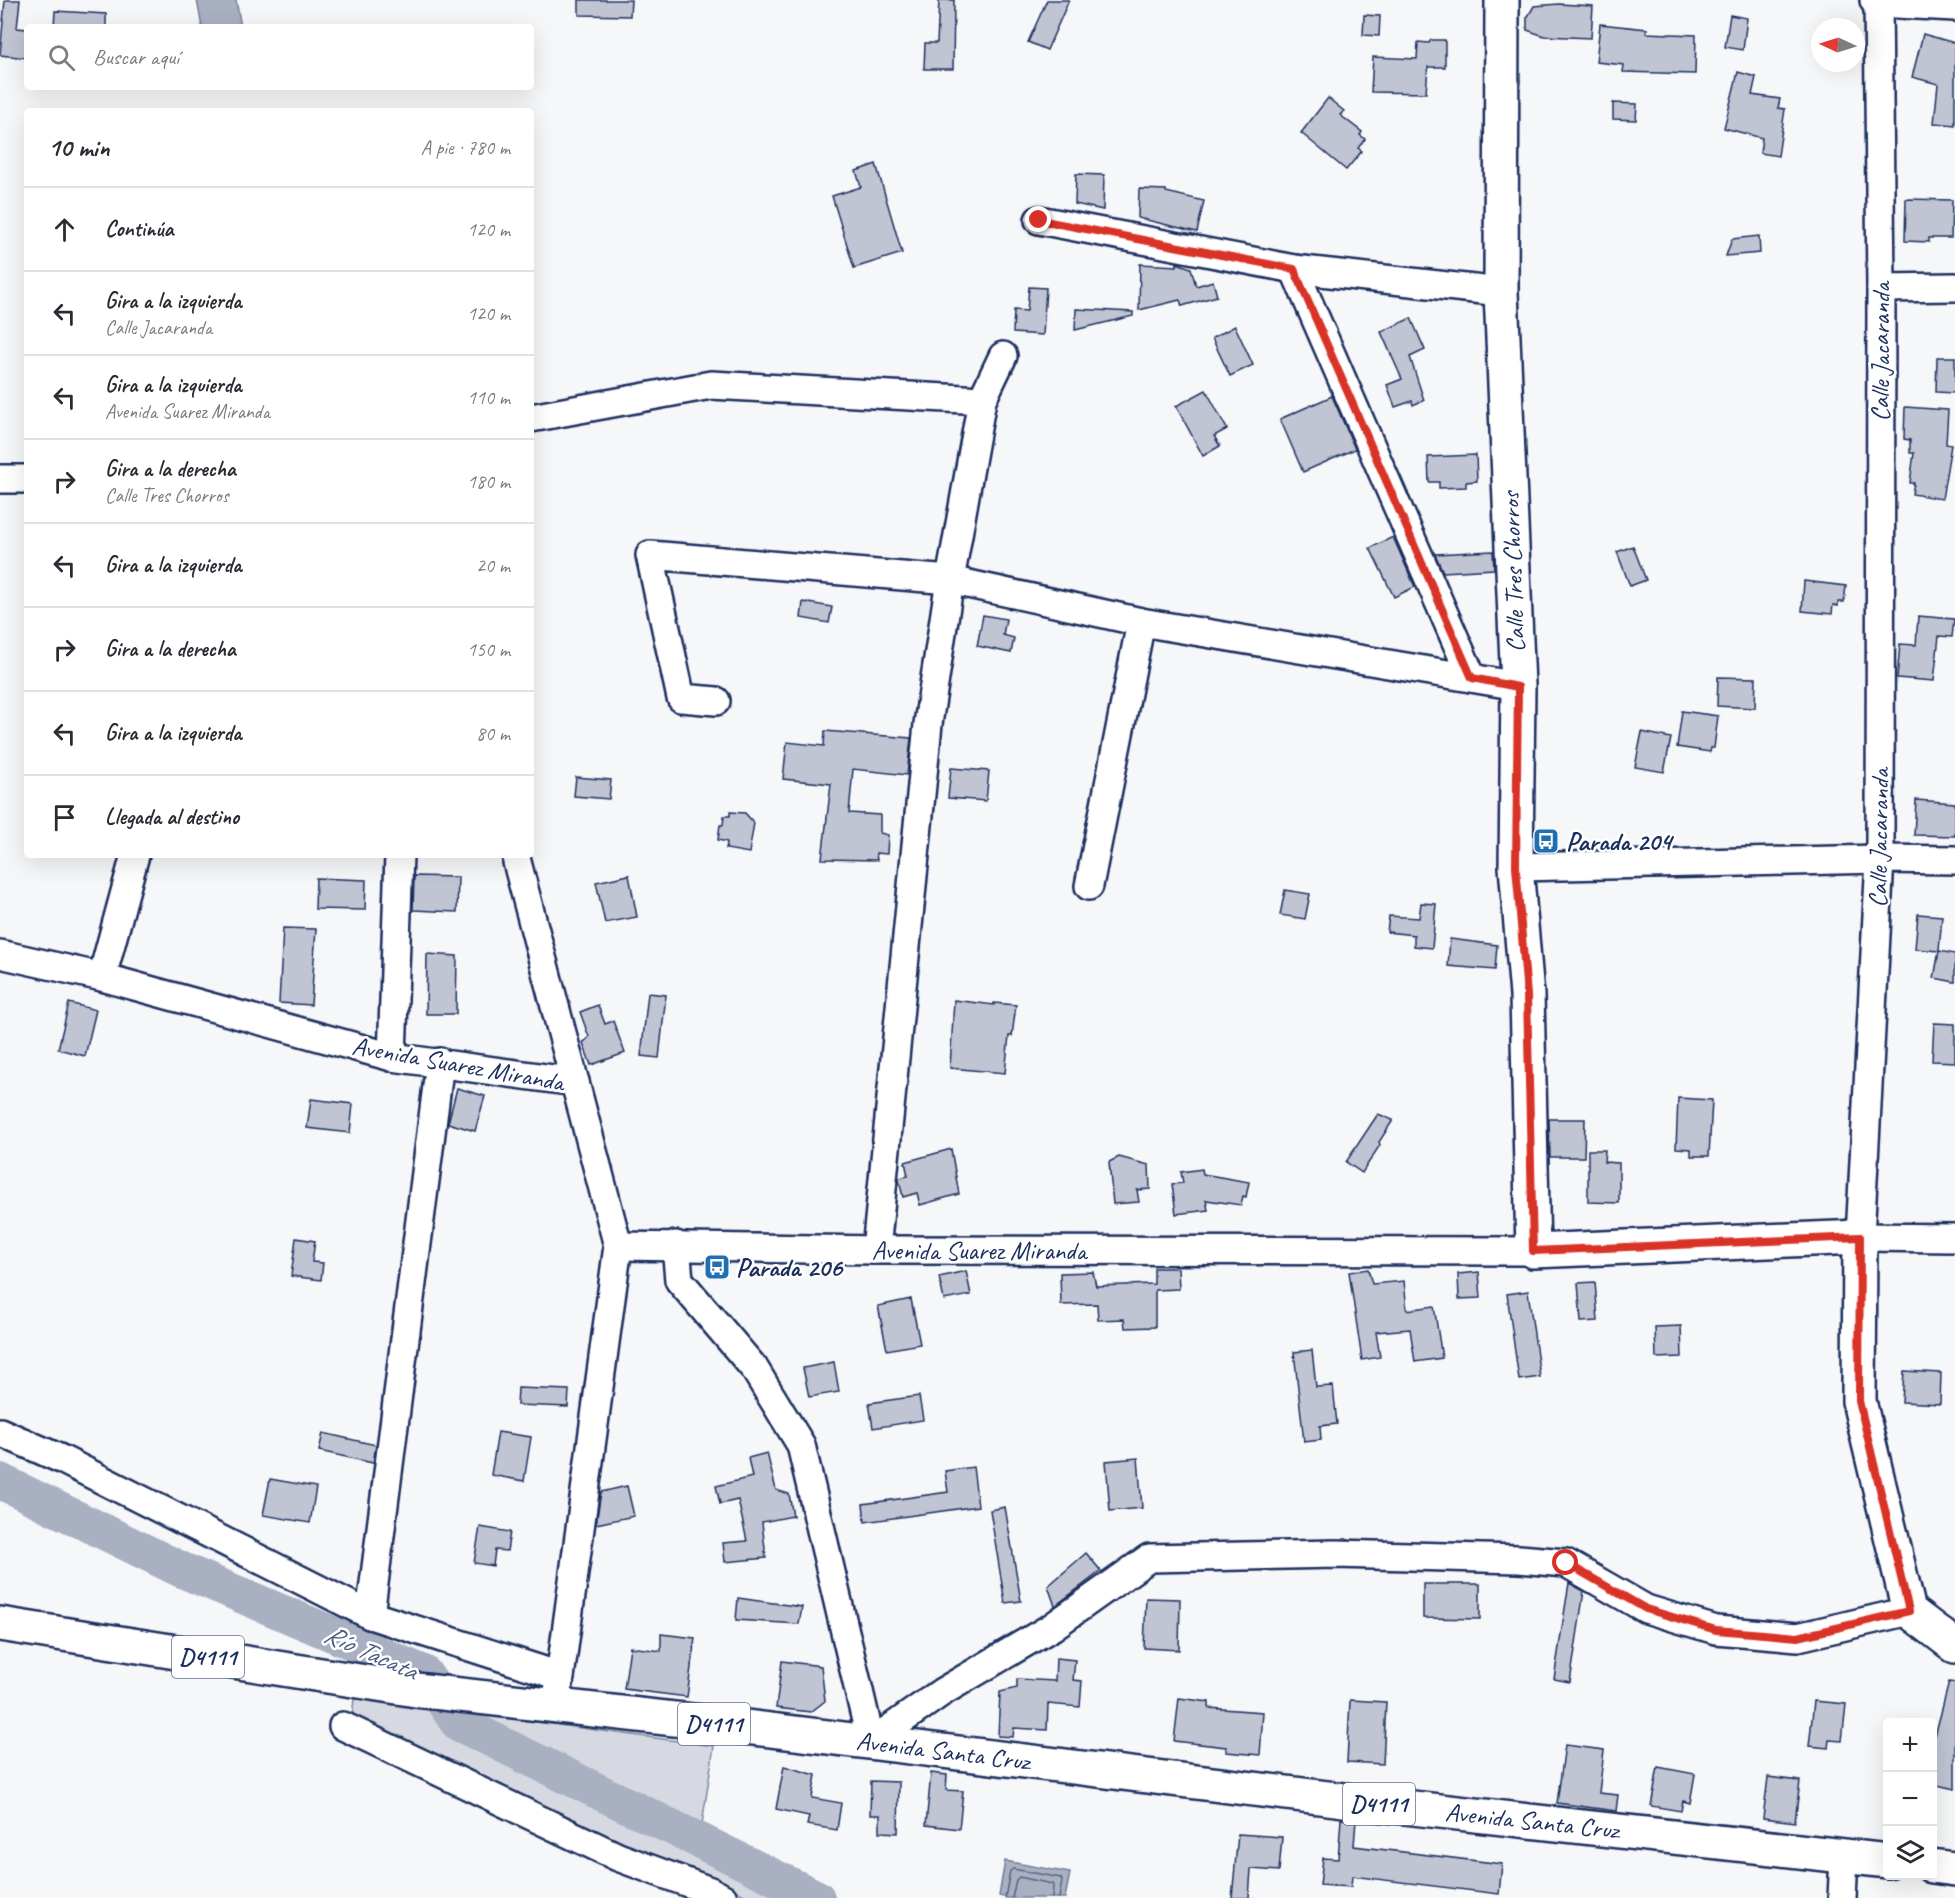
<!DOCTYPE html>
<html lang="es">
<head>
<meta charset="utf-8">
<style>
	body { margin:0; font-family:Caveat,sans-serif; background:#f2f2f3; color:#2b2b33 }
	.controls { position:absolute; right:18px; bottom:18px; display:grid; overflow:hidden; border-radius:6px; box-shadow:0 6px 24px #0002 }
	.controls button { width:54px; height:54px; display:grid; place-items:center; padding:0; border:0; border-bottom:2px solid #e1e1e2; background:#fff; color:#2b2b33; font:30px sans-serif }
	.compass { position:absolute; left:1811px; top:18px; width:54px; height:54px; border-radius:50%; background:#fff; box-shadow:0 6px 24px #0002; rotate:274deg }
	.stop { position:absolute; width:18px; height:18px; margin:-14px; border:4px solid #d93025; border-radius:50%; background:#fff }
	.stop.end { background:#d93025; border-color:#fff; box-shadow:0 2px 6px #0008 }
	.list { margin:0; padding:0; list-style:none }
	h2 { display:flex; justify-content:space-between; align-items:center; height:78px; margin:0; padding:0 24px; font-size:26px }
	h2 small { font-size:20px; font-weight:400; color:#7c7c81 }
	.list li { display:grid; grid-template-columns:39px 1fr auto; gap:18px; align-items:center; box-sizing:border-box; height:84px; padding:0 24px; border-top:2px solid #e1e1e2 }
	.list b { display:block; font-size:22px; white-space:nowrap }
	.list p { margin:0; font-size:20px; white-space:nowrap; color:#7c7c81 }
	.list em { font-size:20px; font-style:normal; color:#7c7c81 }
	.icon { flex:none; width:33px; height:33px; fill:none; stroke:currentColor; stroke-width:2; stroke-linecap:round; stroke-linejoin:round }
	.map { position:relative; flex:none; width:1955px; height:1898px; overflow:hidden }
	.search { position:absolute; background:#fff; box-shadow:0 6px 24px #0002; left:24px; top:24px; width:510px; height:66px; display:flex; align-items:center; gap:15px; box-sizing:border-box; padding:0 21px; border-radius:6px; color:#7c7c81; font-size:22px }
	.panel { position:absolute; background:#fff; box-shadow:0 6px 24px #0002; left:24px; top:108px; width:510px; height:750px; border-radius:6px }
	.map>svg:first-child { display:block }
</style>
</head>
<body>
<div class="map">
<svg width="1955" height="1898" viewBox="0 0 1955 1898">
	<rect width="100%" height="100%" fill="#f6f7f9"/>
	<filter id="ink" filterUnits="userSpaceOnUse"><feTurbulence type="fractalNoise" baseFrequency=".0167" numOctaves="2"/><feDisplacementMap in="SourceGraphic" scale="12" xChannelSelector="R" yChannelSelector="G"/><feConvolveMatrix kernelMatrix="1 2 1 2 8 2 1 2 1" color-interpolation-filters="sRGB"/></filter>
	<g filter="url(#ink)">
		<g fill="#d6d9e2" stroke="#7884a0" stroke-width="1.5">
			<polygon points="354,1698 442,1710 446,1725 792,1898 750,1898 718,1882 623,1848 352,1719"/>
			<polygon points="470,1713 714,1746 702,1824"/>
		</g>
		<g fill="#a9b0c1" stroke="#707c99" stroke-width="1.5">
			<polygon points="197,0 236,0 241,27 202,27"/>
			<polygon points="1005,1861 1070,1873 1065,1898 1008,1898 999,1896"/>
		</g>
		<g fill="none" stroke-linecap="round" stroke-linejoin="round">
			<g stroke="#546386" stroke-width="1.5">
				<polyline points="1005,1898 1010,1871 1013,1869 1061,1878 1062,1881 1059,1898"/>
				<polyline points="1012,1898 1016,1880 1019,1877 1052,1884 1053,1886 1052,1898"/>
			</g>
			<polyline stroke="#a9b0c1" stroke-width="36" points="0,1481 182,1570 424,1673 458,1723 817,1898"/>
		</g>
		<g fill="#c0c4d3" stroke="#1b2f5e" stroke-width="1.5">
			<polygon points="5,0 20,0 17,28 27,29 27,58 0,55"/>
			<polygon points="579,0 631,0 630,16 579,15"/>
			<polygon points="939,0 954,0 953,69 924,69 925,43 937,43"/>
			<polygon points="1047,0 1069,0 1047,50 1028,42"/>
			<polygon points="1559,4 1593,6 1591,38 1544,36 1527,30 1527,18 1534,6"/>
			<polygon points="55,11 106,14 106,27 54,27"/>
			<polygon points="1364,15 1380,16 1379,36 1363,35"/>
			<polygon points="1730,15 1747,18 1743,50 1725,47"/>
			<polygon points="1600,24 1647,29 1646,33 1696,35 1695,74 1623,72 1624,65 1596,62"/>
			<polygon points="1923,34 1955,43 1955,125 1934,123 1938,84 1912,77"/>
			<polygon points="1431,40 1445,40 1445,67 1428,67 1426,93 1371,92 1373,57 1417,59 1418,42 1429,43"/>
			<polygon points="1738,72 1756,77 1752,95 1780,99 1778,108 1785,109 1778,156 1760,153 1762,138 1724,128"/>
			<polygon points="1328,98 1344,111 1340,115 1362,132 1360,135 1365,139 1358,148 1362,151 1346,170 1301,133"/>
			<polygon points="1613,103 1637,104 1636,120 1613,119"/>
			<polygon points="876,164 902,253 854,268 832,196 861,187 856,171"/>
			<polygon points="1076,174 1104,175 1103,210 1075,204"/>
			<polygon points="1139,189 1166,190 1166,192 1204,201 1197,232 1138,218"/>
			<polygon points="1906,199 1952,200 1951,238 1929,238 1929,242 1905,241"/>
			<polygon points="1759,236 1760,253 1726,256 1732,239"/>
			<polygon points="1177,263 1191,268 1196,286 1213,281 1217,296 1182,306 1180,300 1139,310 1140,264 1177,266"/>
			<polygon points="1029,287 1046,288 1043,335 1013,333 1014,310 1027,311"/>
			<polygon points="1076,309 1133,312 1133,316 1075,330"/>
			<polygon points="1411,318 1425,350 1410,357 1424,400 1413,405 1412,401 1395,407 1387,385 1402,379 1381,332"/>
			<polygon points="1235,326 1253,365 1230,376 1212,338"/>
			<polygon points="1937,357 1955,357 1955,393 1936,392"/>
			<polygon points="1206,390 1227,429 1214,436 1220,446 1203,456 1176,406"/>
			<polygon points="1332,396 1355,449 1303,472 1280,419"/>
			<polygon points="1905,407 1948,410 1946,444 1951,445 1942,499 1912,494 1914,483 1910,483 1914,453 1910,453 1910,440 1904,439"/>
			<polygon points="1476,455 1477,481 1466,482 1466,487 1439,488 1439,482 1429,482 1428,457"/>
			<polygon points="1393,537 1415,587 1394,597 1370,548"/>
			<polygon points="1633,546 1646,580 1630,586 1617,552"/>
			<polygon points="1493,551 1494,569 1443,572 1435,554"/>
			<polygon points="1804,581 1846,586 1844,602 1838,602 1838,606 1833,605 1832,614 1802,611"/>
			<polygon points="803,602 832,607 829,623 801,618"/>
			<polygon points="983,615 1006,619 1003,635 1014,638 1011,653 977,646"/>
			<polygon points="1918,616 1954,619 1952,637 1939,636 1934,681 1897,678 1900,644 1916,645"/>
			<polygon points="1718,677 1756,678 1755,708 1717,706"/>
			<polygon points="1682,711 1718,716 1714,748 1711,748 1710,752 1677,747"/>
			<polygon points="825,731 911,738 907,775 853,769 849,813 880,815 880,833 888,835 887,854 876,853 877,860 822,859 831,784 783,779 787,742 824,746"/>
			<polygon points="1642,732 1671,738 1664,772 1635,767"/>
			<polygon points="951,768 989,771 986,801 948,798"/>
			<polygon points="576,777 611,780 609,799 574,796"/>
			<polygon points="1916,800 1955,803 1955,836 1914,835"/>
			<polygon points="730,812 745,813 754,823 749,853 726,849 727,842 718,840 720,825 723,825 724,816 730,816"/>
			<polygon points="629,875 637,917 605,923 596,882"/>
			<polygon points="414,876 458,877 457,912 413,910"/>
			<polygon points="316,878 366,880 365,910 315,909"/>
			<polygon points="1285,890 1310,894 1305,919 1280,915"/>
			<polygon points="1421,903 1436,904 1432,948 1414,946 1414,935 1387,932 1389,916 1419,918"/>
			<polygon points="1918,914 1942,916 1939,951 1915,949"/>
			<polygon points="283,928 316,929 311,1005 279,1003"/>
			<polygon points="1450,939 1497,945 1495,970 1448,966"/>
			<polygon points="1939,951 1955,954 1955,982 1934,978"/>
			<polygon points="427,954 457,956 456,1014 426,1014"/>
			<polygon points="648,993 666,995 659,1058 641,1056"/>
			<polygon points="954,1000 994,1005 994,1003 1016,1005 1012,1036 1009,1036 1005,1073 950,1068"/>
			<polygon points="69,1003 96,1010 85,1056 58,1049"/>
			<polygon points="598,1005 605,1024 613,1021 625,1053 591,1065 583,1043 589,1037 580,1012"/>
			<polygon points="1934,1023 1955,1024 1955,1062 1932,1061"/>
			<polygon points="457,1088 485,1096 475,1131 448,1123"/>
			<polygon points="1678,1098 1712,1100 1709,1156 1691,1156 1691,1149 1676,1148"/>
			<polygon points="311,1099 353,1104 350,1133 307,1128"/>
			<polygon points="1378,1114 1393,1120 1379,1142 1380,1145 1362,1173 1346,1162"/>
			<polygon points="1549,1119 1585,1119 1584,1157 1550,1157"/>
			<polygon points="951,1149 959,1194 920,1205 917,1193 903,1197 899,1180 899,1178 908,1176 905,1162"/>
			<polygon points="1588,1150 1605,1150 1604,1162 1619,1163 1619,1203 1588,1202"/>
			<polygon points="1119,1157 1149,1165 1150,1189 1137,1190 1139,1202 1113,1204 1109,1162"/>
			<polygon points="1202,1169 1203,1174 1249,1182 1246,1197 1243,1196 1241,1205 1206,1200 1208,1210 1176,1214 1172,1184 1183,1183 1181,1172"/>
			<polygon points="296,1238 315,1241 312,1262 323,1263 321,1280 291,1276"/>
			<polygon points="1154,1268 1178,1268 1179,1289 1155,1290 1155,1327 1125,1328 1124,1319 1098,1320 1097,1304 1061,1305 1060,1273 1093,1272 1096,1286 1154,1284"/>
			<polygon points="1368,1269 1372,1284 1404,1281 1407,1310 1434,1306 1442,1358 1415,1362 1410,1329 1376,1332 1380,1357 1362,1360 1349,1272"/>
			<polygon points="966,1271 971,1295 944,1300 939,1277"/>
			<polygon points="1479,1272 1481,1298 1459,1299 1458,1274"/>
			<polygon points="1595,1282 1598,1321 1581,1322 1578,1283"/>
			<polygon points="1528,1291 1540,1377 1519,1380 1507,1294"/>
			<polygon points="911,1299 920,1344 887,1350 878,1306"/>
			<polygon points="1681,1326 1682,1357 1656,1358 1655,1327"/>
			<polygon points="1312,1350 1316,1387 1333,1386 1337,1424 1320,1426 1321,1440 1304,1442 1294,1352"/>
			<polygon points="834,1362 839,1392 809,1397 803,1368"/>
			<polygon points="1904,1371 1941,1373 1940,1404 1902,1402"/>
			<polygon points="518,1388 569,1390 568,1407 517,1405"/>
			<polygon points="919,1396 923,1420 873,1428 869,1403"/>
			<polygon points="498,1432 531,1437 524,1481 491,1475"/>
			<polygon points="323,1433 376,1445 373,1463 319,1451"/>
			<polygon points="767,1453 776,1490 789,1494 793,1516 762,1522 766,1558 725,1562 723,1543 747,1541 738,1500 720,1504 716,1486 752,1477 748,1458"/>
			<polygon points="1138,1458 1142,1508 1110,1511 1106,1461"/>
			<polygon points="973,1467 978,1506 865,1522 863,1504 948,1492 945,1471"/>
			<polygon points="270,1479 316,1487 310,1523 263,1515"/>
			<polygon points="627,1486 634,1516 596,1524 601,1492"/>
			<polygon points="1005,1507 1021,1601 1005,1603 990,1510"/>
			<polygon points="480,1527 510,1532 507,1551 495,1550 493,1566 474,1563"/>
			<polygon points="1086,1553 1101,1571 1055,1606 1048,1586"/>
			<polygon points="1569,1583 1584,1591 1570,1682 1554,1679"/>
			<polygon points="1423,1584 1480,1584 1480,1619 1423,1618"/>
			<polygon points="738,1598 802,1607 799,1624 736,1620"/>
			<polygon points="1146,1598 1180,1599 1179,1650 1144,1648"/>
			<polygon points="661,1634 695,1638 687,1697 624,1689 630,1647 661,1651"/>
			<polygon points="1056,1658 1075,1660 1073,1680 1082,1681 1080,1707 1048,1704 1047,1730 1014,1728 1013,1737 998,1736 1000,1692 1017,1688 1017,1679 1055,1681"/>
			<polygon points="782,1661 821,1666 825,1701 811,1712 776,1708"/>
			<polygon points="1949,1682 1955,1683 1955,1789 1932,1784 1932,1736 1935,1736"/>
			<polygon points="1179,1698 1209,1702 1209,1708 1263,1712 1260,1755 1226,1752 1226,1747 1174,1741"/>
			<polygon points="1350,1700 1386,1702 1383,1764 1347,1762"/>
			<polygon points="1814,1701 1846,1704 1842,1741 1829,1740 1828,1748 1809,1746"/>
			<polygon points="1565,1745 1604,1750 1599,1793 1618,1795 1616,1811 1557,1803"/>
			<polygon points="784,1766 816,1775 812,1798 841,1803 837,1830 807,1825 809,1816 776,1809"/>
			<polygon points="1658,1767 1695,1774 1690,1803 1683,1801 1681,1811 1651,1806"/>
			<polygon points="931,1773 947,1775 946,1790 963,1791 959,1829 926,1825"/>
			<polygon points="1768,1777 1800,1781 1795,1822 1763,1818"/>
			<polygon points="871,1781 899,1782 898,1833 880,1832 880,1815 870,1815"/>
			<polygon points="1341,1819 1356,1820 1354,1846 1502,1864 1499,1894 1352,1876 1351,1887 1320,1885 1323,1858 1338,1859"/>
			<polygon points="1238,1834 1282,1837 1279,1871 1251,1869 1249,1898 1232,1898"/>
		</g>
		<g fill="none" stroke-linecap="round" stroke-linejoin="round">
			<g stroke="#1b2f5e" stroke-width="32">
				<g id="minor">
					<polyline points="1878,0 1881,288 1880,859 1860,1237 1955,1238"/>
					<polyline points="1039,220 1294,269 1501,292"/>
					<polyline points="1294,269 1472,678"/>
					<polyline points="1881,288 1955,287"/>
					<polyline points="531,418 711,385 982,400"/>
					<polyline points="0,479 27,479"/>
					<polyline points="716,701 681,698 650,555 950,580 1141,622 1518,686"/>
					<polyline points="517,862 618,1246 556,1707"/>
					<polyline points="1516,867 1880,859 1955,860"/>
					<polyline points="1089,886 1141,622"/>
					<polyline points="0,954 102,977 392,1057 575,1082"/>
					<polyline points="102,977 135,855"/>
					<polyline points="392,1057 399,855"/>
					<polyline points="676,1245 679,1280 754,1368 801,1445 871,1742 942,1692 1052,1627 1149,1558 1336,1554 1519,1559 1566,1563 1646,1609 1716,1630 1798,1637 1909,1611"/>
					<polyline points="618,1246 876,1250 1533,1251"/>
					<polyline points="876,1250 928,724 950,580 982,400 1003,356"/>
					<polyline points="0,1432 61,1459 370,1615 560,1676"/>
					<polyline points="370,1615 440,1062"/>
					<polyline points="343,1726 618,1857 710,1891 723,1898"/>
					<polyline points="1842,1898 1844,1856"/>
				</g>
			</g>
			<g stroke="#1b2f5e" stroke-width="38">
				<g id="major">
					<polyline points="1502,0 1501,292 1518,686 1516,867 1527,995 1533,1251 1860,1237 1859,1401 1909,1611 1955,1646"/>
					<polyline points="1877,0 1955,4"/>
					<polyline points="0,1624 416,1690 737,1726 1377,1804 1888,1861"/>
					<polyline points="1932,1866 1955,1869"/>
				</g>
			</g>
			<use href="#minor" stroke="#fff" stroke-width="27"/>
			<use href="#major" stroke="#fff" stroke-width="33"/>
		</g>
	</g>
	<g fill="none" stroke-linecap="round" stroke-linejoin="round" filter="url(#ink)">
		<polyline stroke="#d93025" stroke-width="8" points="1039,220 1294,269 1472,678 1518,687 1516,867 1527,995 1533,1251 1860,1237 1859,1401 1909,1611 1798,1637 1716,1630 1646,1609 1566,1563"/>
	</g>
	<defs>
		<g id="bus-square" transform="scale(1.35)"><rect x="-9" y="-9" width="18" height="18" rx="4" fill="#1f6fb2" stroke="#fff"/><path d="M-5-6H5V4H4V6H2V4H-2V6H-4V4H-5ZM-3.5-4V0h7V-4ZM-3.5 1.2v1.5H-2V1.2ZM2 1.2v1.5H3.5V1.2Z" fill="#fff"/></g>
	</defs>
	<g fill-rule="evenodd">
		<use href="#bus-square" x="1546" y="841"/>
		<use href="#bus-square" x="717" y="1267"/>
	</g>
	<g text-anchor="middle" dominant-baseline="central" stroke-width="5" stroke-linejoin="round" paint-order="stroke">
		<g fill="#fff" stroke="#5f6d8e" stroke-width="1.5">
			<rect x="172" y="1636" width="72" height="42" rx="4.5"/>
			<rect x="678" y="1703" width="72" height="42" rx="4.5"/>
			<rect x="1343" y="1783" width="72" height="42" rx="4.5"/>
		</g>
		<g font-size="24" font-weight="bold" fill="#1b2f5e">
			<text x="208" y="1657">D4111</text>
			<text x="714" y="1724">D4111</text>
			<text x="1379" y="1804">D4111</text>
		</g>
		<g font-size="26" fill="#1b2f5e" stroke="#fff">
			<text transform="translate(1880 352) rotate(-90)">Calle Jacaranda</text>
			<text transform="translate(1513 572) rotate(-92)">Calle Tres Chorros</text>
			<text transform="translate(1879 838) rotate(-89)">Calle Jacaranda</text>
			<text transform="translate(458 1064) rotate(10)">Avenida Suarez Miranda</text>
			<text x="979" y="1250">Avenida Suarez Miranda</text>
			<text transform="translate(943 1751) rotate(7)">Avenida Santa Cruz</text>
			<text transform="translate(1532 1821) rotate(6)">Avenida Santa Cruz</text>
		</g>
		<g font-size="26" font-weight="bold" fill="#1b2f5e" stroke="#fff" text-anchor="start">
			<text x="1566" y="841">Parada 204</text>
			<text x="736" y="1267">Parada 206</text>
		</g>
		<g font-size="27" font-style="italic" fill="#4d5c81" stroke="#fff">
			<text transform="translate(371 1652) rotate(24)">Río Tacata</text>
		</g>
	</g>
</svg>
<div class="controls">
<button>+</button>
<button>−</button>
<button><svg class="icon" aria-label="layers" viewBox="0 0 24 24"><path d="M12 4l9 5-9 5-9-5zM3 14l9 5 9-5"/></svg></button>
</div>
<svg class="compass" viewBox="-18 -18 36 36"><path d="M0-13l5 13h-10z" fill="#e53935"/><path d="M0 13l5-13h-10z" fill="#7c7c81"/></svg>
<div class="stop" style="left:1566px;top:1563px"></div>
<div class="stop end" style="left:1039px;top:220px"></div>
<div class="search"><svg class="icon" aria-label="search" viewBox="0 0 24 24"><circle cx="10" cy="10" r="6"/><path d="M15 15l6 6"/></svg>Buscar aquí</div>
<section class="panel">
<h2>10 min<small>A pie · 780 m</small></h2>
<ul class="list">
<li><svg class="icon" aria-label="ahead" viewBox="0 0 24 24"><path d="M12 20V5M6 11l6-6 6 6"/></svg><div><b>Continúa</b></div><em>120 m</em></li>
<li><svg class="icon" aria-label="left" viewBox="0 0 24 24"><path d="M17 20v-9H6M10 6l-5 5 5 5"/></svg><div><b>Gira a la izquierda</b><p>Calle Jacaranda</p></div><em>120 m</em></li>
<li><svg class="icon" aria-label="left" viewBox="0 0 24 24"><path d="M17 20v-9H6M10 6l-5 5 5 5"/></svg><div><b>Gira a la izquierda</b><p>Avenida Suarez Miranda</p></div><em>110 m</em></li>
<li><svg class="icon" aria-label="right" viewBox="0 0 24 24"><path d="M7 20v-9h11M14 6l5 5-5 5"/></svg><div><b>Gira a la derecha</b><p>Calle Tres Chorros</p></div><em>180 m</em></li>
<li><svg class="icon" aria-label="left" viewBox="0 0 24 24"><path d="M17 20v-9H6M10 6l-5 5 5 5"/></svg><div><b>Gira a la izquierda</b></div><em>20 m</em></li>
<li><svg class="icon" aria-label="right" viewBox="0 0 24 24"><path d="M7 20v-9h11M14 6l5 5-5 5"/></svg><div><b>Gira a la derecha</b></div><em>150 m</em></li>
<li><svg class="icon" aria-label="left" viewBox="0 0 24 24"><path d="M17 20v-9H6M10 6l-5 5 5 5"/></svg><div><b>Gira a la izquierda</b></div><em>80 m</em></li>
<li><svg class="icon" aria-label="arrive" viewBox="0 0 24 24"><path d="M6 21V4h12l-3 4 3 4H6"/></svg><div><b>Llegada al destino</b></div></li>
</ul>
</section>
</div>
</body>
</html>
